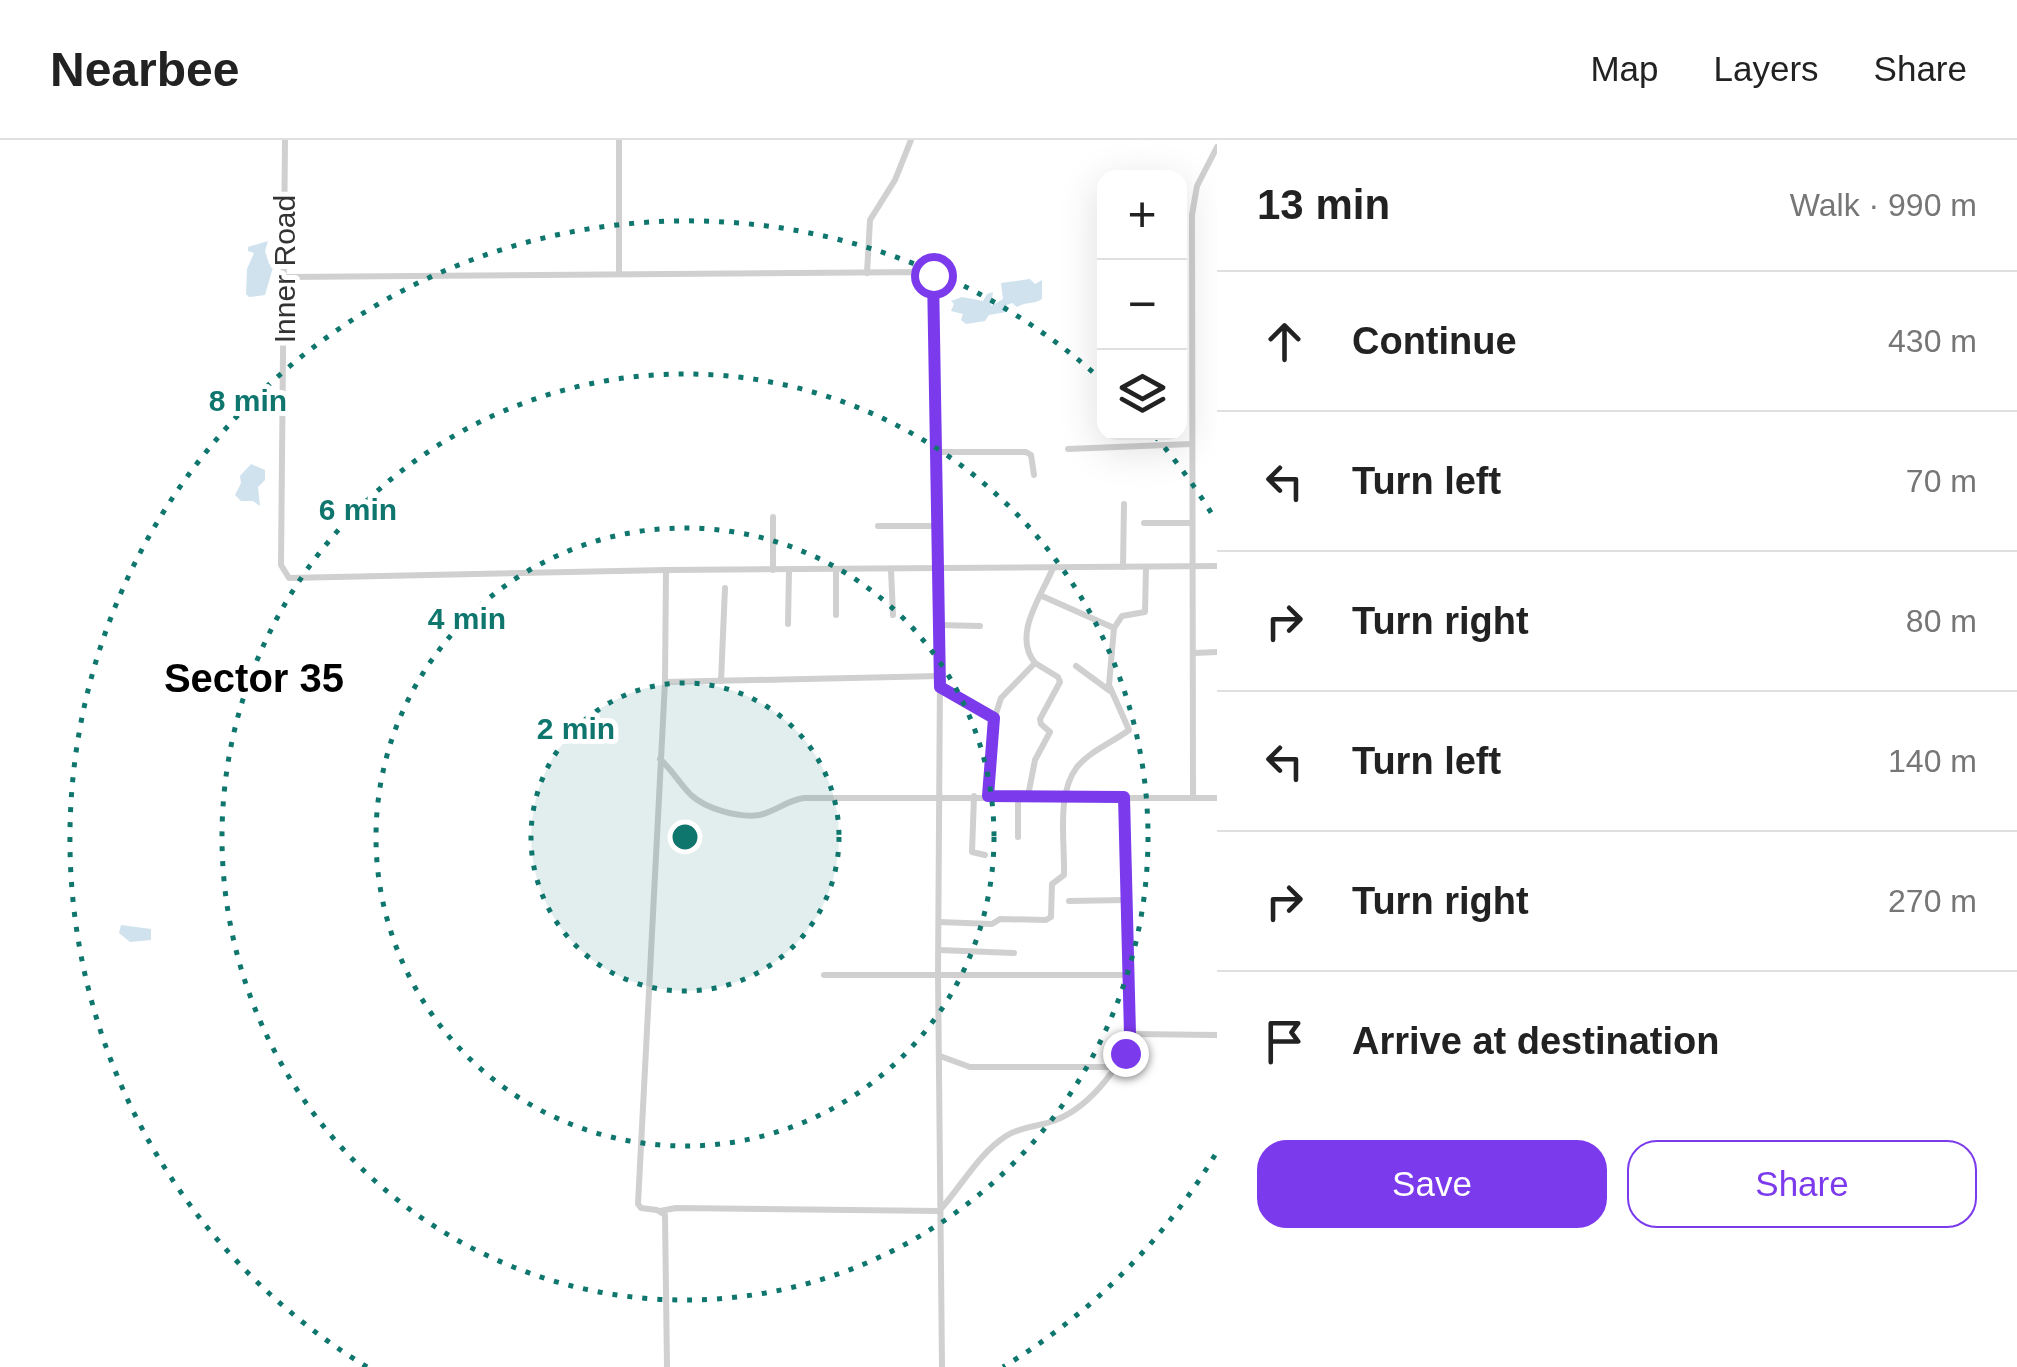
<!DOCTYPE html>
<html lang="en">
<head>
<meta charset="utf-8">
<style>
	body { margin:0; font-family:Helvetica,sans-serif; background:#f2f2f2; color:#222 }
	.controls { position:absolute; right:30px; top:30px; display:grid; overflow:hidden; border-radius:20px; box-shadow:0 10px 40px #0002 }
	.controls button { width:90px; height:90px; display:grid; place-items:center; padding:0; border:0; border-bottom:2px solid #e0e0e0; background:#fff; color:#222; font:50px sans-serif }
	.stop { position:absolute; width:30px; height:30px; margin:-22px; border:8px solid #7c3aed; border-radius:50%; background:#fff }
	.stop.end { background:#7c3aed; border-color:#fff; box-shadow:0 2px 10px #0008 }
	.list { margin:0; padding:0; list-style:none }
	h2 { display:flex; justify-content:space-between; align-items:center; height:130px; margin:0; padding:0 40px; font-size:42px }
	h2 small { font-size:32px; font-weight:400; color:#767676 }
	.list li { display:grid; grid-template-columns:65px 1fr auto; gap:30px; align-items:center; box-sizing:border-box; height:140px; padding:0 40px; border-top:2px solid #e0e0e0 }
	.list b { display:block; font-size:38px; white-space:nowrap }
	.list em { font-size:32px; font-style:normal; color:#767676 }
	.actions { display:flex; gap:20px; padding:30px 40px }
	.actions a { flex:1; padding:22px 0; border:2px solid #7c3aed; border-radius:30px; text-align:center; font-size:35px; color:#7c3aed }
	.actions .main { background:#7c3aed; color:#fff }
	.icon { flex:none; width:55px; height:55px; fill:none; stroke:currentColor; stroke-width:2; stroke-linecap:round; stroke-linejoin:round }
	.map { position:relative; flex:none; width:1217px; height:1227px; overflow:hidden }
	header { display:flex; align-items:center; gap:60px; box-sizing:border-box; height:140px; padding:0 50px; background:#fff; border-bottom:2px solid #e0e0e0 }
	header strong { font-size:48px }
	nav { display:flex; gap:55px; margin-inline-start:auto; font-size:35px }
	main { display:flex }
	aside { flex:1; background:#fff }
	.map>svg:first-child { display:block }
</style>
</head>
<body>
<header>
<strong>Nearbee</strong>
<nav><a>Map</a><a>Layers</a><a>Share</a></nav>
</header>
<main>
<div class="map">
<svg width="1217" height="1227" viewBox="0 0 1217 1227">
	<rect width="100%" height="100%" fill="#fff"/>
	<g fill="#cfe2ee">
		<polygon points="268,101 265,111 269,124 274,124 265,155 249,157 246,154 247,129 254,113 248,111 248,107"/>
		<path d="M 1030,139 L 1035,144 L 1042,140 L 1042,159 C 1035,164 1025,162 1017,167 L 1012,163 L 1007,165 L 1006,172 L 989,175 L 985,181 L 966,184 L 961,180 L 963,174 L 951,171 L 954,164 L 951,161 L 962,157 L 983,161 L 987,154 L 993,152 L 991,166 L 1003,159 L 1001,143 Z"/>
		<polygon points="251,324 265,330 265,340 258,347 260,366 253,361 241,361 235,355 241,343 240,336"/>
		<polygon points="121,785 151,789 151,800 130,802 119,793"/>
	</g>
	<g fill="none" stroke-linecap="round" stroke-linejoin="round">
		<g stroke="#d0d0d0" stroke-width="6">
			<polyline points="285,0 281,425 289,438 666,430 1217,426"/>
			<polyline points="619,0 619,134"/>
			<polyline points="867,133 870,80 895,40 911,0"/>
			<polyline points="285,137 925,132 933,135 940,536 938,834 942,1227"/>
			<polyline points="1068,309 1191,304"/>
			<polyline points="937,312 1026,312 1031,315 1034,335"/>
			<polyline points="773,377 773,430"/>
			<polyline points="1144,383 1191,383"/>
			<polyline points="878,386 936,386"/>
			<polyline points="1123,427 1124,364"/>
			<polyline points="666,430 665,542 638,1064 641,1068 657,1070 665,1075 667,1227"/>
			<polyline points="836,430 836,475"/>
			<polyline points="891,430 893,475"/>
			<polyline points="1042,456 1114,488"/>
			<polyline points="788,484 789,430"/>
			<polyline points="938,485 980,486"/>
			<polyline points="1194,513 1217,512"/>
			<polyline points="1076,526 1110,551"/>
			<polyline points="721,541 725,448"/>
			<polyline points="665,542 940,536"/>
			<polyline points="941,548 994,579"/>
			<path d="M 660,619 C 672,630 680,644 691,655 C 706,669 739,678 759,675 C 775,672 787,660 804,658 L 1217,658"/>
			<polyline points="974,656 972,712 985,715"/>
			<path d="M 988,656 L 993,583 L 1001,558 L 1035,523 C 1012,495 1041,457 1053,428"/>
			<polyline points="1018,656 1018,697"/>
			<polyline points="1028,656 1035,620 1050,592 1041,584 1040,579 1060,542 1058,537 1035,523"/>
			<polyline points="1193,656 1192,75 1197,46 1217,7"/>
			<polyline points="1069,761 1126,760"/>
			<path d="M 939,782 L 992,784 L 1000,779 L 1046,780 L 1051,777 L 1052,744 L 1064,735 C 1065,703 1056,654 1077,627 C 1090,611 1113,602 1129,590 L 1109,545 L 1114,488 L 1122,476 L 1145,472 L 1146,427"/>
			<polyline points="939,810 1014,813"/>
			<polyline points="824,835 1127,835"/>
			<polyline points="1130,894 1217,895"/>
			<polyline points="940,916 970,927 1116,927"/>
			<path d="M 660,1071 L 676,1068 L 939,1071 C 962,1046 977,1015 1006,996 C 1020,987 1035,987 1050,982 C 1086,971 1121,929 1130,894 L 1124,657"/>
		</g>
	</g>
	<g fill="none" stroke-linecap="round" stroke-linejoin="round">
		<polyline stroke="#7c3aed" stroke-width="12" points="933,135 940,547 994,578 988,656 1124,657 1130,894 1125,913"/>
	</g>
	<circle cx="685" cy="697" r="154" fill="#0f766e" fill-opacity=".12"/>
	<g fill="none" stroke="#0f766e" stroke-width="5" stroke-dasharray="5 10">
		<circle cx="685" cy="697" r="154"/>
		<circle cx="685" cy="697" r="309"/>
		<circle cx="685" cy="697" r="463"/>
		<path d="M1215 1015A618 618 0 0 1 1003 1227M367 1227A618 618 0 1 1 1103 241M1155 296A618 618 0 0 1 1215 379"/>
	</g>
	<g text-anchor="middle" dominant-baseline="central" stroke-width="10" stroke-linejoin="round" paint-order="stroke">
		<g font-size="30" fill="#333" stroke="#fff">
			<text transform="translate(284 129) rotate(-90)">Inner Road</text>
		</g>
		<g font-size="40" font-weight="bold" fill="#000" stroke="#fff">
			<text x="254" y="538">Sector 35</text>
		</g>
	</g>
	<circle cx="685" cy="697" r="15" fill="#0f766e" stroke="#fff" stroke-width="5"/>
	<g font-size="30" text-anchor="middle" font-weight="bold" fill="#0f766e" stroke="#fff" stroke-width="10" stroke-linejoin="round" paint-order="stroke">
		<text x="248" y="271">8 min</text>
		<text x="358" y="380">6 min</text>
		<text x="467" y="489">4 min</text>
		<text x="576" y="599">2 min</text>
	</g>
</svg>
<div class="controls">
<button>+</button>
<button>−</button>
<button><svg class="icon" aria-label="layers" viewBox="0 0 24 24"><path d="M12 4l9 5-9 5-9-5zM3 14l9 5 9-5"/></svg></button>
</div>
<div class="stop" style="left:933px;top:135px"></div>
<div class="stop end" style="left:1125px;top:913px"></div>
</div>
<aside>
<h2>13 min<small>Walk · 990 m</small></h2>
<ul class="list">
<li><svg class="icon" aria-label="ahead" viewBox="0 0 24 24"><path d="M12 20V5M6 11l6-6 6 6"/></svg><div><b>Continue</b></div><em>430 m</em></li>
<li><svg class="icon" aria-label="left" viewBox="0 0 24 24"><path d="M17 20v-9H6M10 6l-5 5 5 5"/></svg><div><b>Turn left</b></div><em>70 m</em></li>
<li><svg class="icon" aria-label="right" viewBox="0 0 24 24"><path d="M7 20v-9h11M14 6l5 5-5 5"/></svg><div><b>Turn right</b></div><em>80 m</em></li>
<li><svg class="icon" aria-label="left" viewBox="0 0 24 24"><path d="M17 20v-9H6M10 6l-5 5 5 5"/></svg><div><b>Turn left</b></div><em>140 m</em></li>
<li><svg class="icon" aria-label="right" viewBox="0 0 24 24"><path d="M7 20v-9h11M14 6l5 5-5 5"/></svg><div><b>Turn right</b></div><em>270 m</em></li>
<li><svg class="icon" aria-label="arrive" viewBox="0 0 24 24"><path d="M6 21V4h12l-3 4 3 4H6"/></svg><div><b>Arrive at destination</b></div></li>
</ul>
<div class="actions"><a class="main">Save</a><a>Share</a></div>
</aside>
</main>
</body>
</html>
